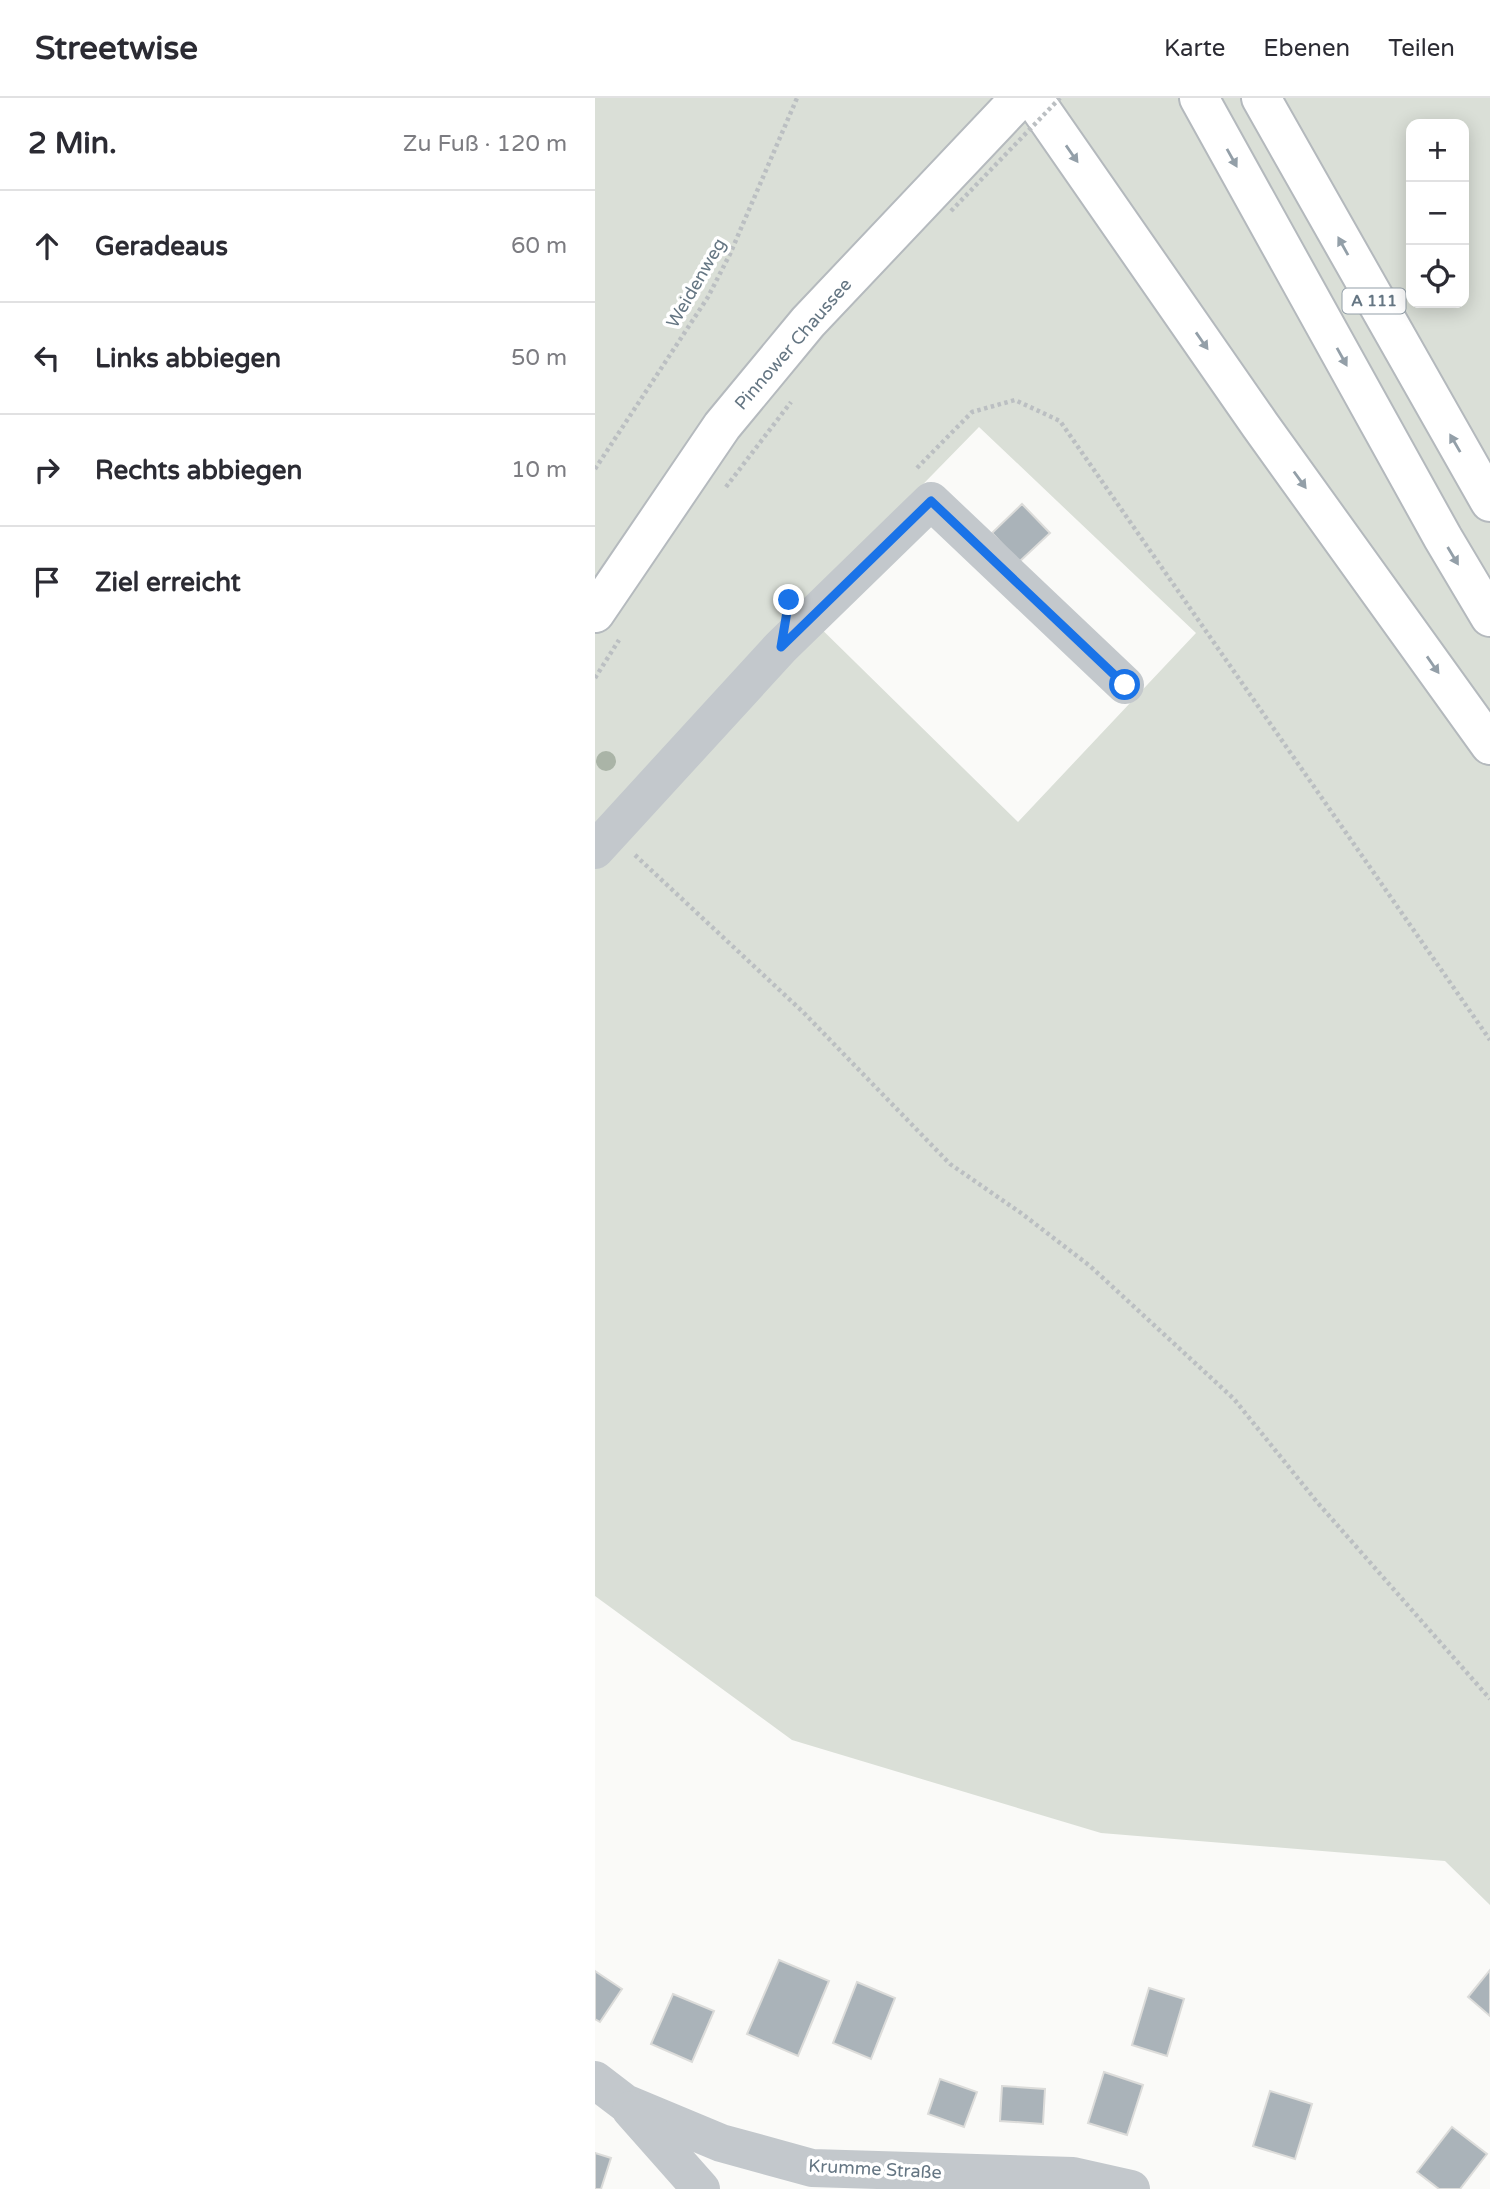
<!DOCTYPE html>
<html lang="de">
<head>
<meta charset="utf-8">
<style>
	body { margin:0; font-family:"Varela Round",sans-serif; background:#f2f2f3; color:#2b2b33 }
	.controls { position:absolute; right:21px; top:21px; display:grid; overflow:hidden; border-radius:14px; box-shadow:0 4px 18px #0003 }
	.controls button { width:63px; height:63px; display:grid; place-items:center; padding:0; border:0; border-bottom:2px solid #e1e1e2; background:#fff; color:#2b2b33; font:35px sans-serif }
	.stop { position:absolute; width:21px; height:21px; margin:-16px; border:5px solid #1a73e8; border-radius:50%; background:#fff }
	.stop.end { background:#1a73e8; border-color:#fff; box-shadow:0 2px 7px #0008 }
	.list { margin:0; padding:0; list-style:none }
	h2 { display:flex; justify-content:space-between; align-items:center; height:91px; margin:0; padding:0 28px; font-size:30px }
	h2 small { font-size:23px; font-weight:400; color:#7c7c81 }
	.list li { display:grid; grid-template-columns:46px 1fr auto; gap:21px; align-items:center; box-sizing:border-box; height:112px; padding:0 28px; border-top:2px solid #e1e1e2 }
	.list b { display:block; font-size:26px; white-space:nowrap }
	.list em { font-size:23px; font-style:normal; color:#7c7c81 }
	.icon { flex:none; width:38px; height:38px; fill:none; stroke:currentColor; stroke-width:2; stroke-linecap:round; stroke-linejoin:round }
	.map { position:relative; flex:none; width:895px; height:2091px; overflow:hidden }
	header { display:flex; align-items:center; gap:42px; box-sizing:border-box; height:98px; padding:0 35px; background:#fff; border-bottom:2px solid #e1e1e2 }
	header strong { font-size:33px }
	nav { display:flex; gap:38px; margin-inline-start:auto; font-size:24px }
	main { display:flex }
	aside { flex:1; background:#fff }
	.map>svg:first-child { display:block }
</style>
</head>
<body>
<header>
<strong>Streetwise</strong>
<nav><a>Karte</a><a>Ebenen</a><a>Teilen</a></nav>
</header>
<main>
<aside>
<h2>2 Min.<small>Zu Fuß · 120 m</small></h2>
<ul class="list">
<li><svg class="icon" aria-label="ahead" viewBox="0 0 24 24"><path d="M12 20V5M6 11l6-6 6 6"/></svg><div><b>Geradeaus</b></div><em>60 m</em></li>
<li><svg class="icon" aria-label="left" viewBox="0 0 24 24"><path d="M17 20v-9H6M10 6l-5 5 5 5"/></svg><div><b>Links abbiegen</b></div><em>50 m</em></li>
<li><svg class="icon" aria-label="right" viewBox="0 0 24 24"><path d="M7 20v-9h11M14 6l5 5-5 5"/></svg><div><b>Rechts abbiegen</b></div><em>10 m</em></li>
<li><svg class="icon" aria-label="arrive" viewBox="0 0 24 24"><path d="M6 21V4h12l-3 4 3 4H6"/></svg><div><b>Ziel erreicht</b></div></li>
</ul>
</aside>
<div class="map">
<svg width="895" height="2091" viewBox="0 0 895 2091">
	<rect width="100%" height="100%" fill="#fafaf8"/>
	<path fill="#dadfd7" fill-rule="evenodd" d="M 0,0 L 895,0 L 895,1807 L 850,1763 L 506,1735 L 197,1642 L 0,1498 ZM 816,26 L 869,26 L 869,205 L 816,205 ZM 384,329 L 601,535 L 423,724 L 206,511 Z"/>
	<g fill="#aab3b9" stroke="#dcdcda" stroke-width="2">
		<polygon points="427,406 455,435 424,464 397,435"/>
		<polygon points="184,1862 234,1883 203,1958 152,1936"/>
		<polygon points="895,1872 895,1918 873,1899"/>
		<polygon points="0,1873 27,1891 5,1924 0,1921"/>
		<polygon points="262,1884 300,1900 276,1961 238,1945"/>
		<polygon points="554,1890 589,1901 572,1958 537,1947"/>
		<polygon points="78,1896 119,1913 97,1964 56,1946"/>
		<polygon points="509,1974 548,1987 532,2037 493,2025"/>
		<polygon points="345,1981 382,1994 369,2029 333,2016"/>
		<polygon points="407,1988 450,1991 448,2026 405,2023"/>
		<polygon points="675,1993 717,2006 700,2061 658,2048"/>
		<polygon points="857,2029 892,2056 865,2091 844,2091 822,2074"/>
		<polygon points="0,2055 16,2060 6,2091 0,2091"/>
	</g>
	<g fill="none" stroke-linecap="round" stroke-linejoin="round">
		<g stroke="#b5babe" stroke-width="42">
			<polyline id="major" points="0,515 127,328 213,224 425,0"/>
		</g>
		<g stroke="#b4b9bd" stroke-width="42">
			<g id="highway">
				<polyline points="438,0 665,327 895,647"/>
				<polyline points="604,0 848,440 895,519"/>
				<polyline points="666,0 895,404"/>
			</g>
		</g>
		<g stroke="#bbbfc2" stroke-width="4.5" stroke-dasharray="3.5 3.5" stroke-linecap="butt">
			<polyline points="322,370 377,314 420,302 465,323 895,942"/>
			<polyline points="0,371 113,199 135,156 202,0"/>
			<polyline points="131,389 196,304"/>
			<polyline points="0,580 24,542"/>
			<polyline points="40,757 208,914 355,1066 426,1115 495,1168 639,1301 722,1404 895,1601"/>
		</g>
		<g stroke="#c3c8cc" stroke-width="38">
			<polyline points="0,752 186,549 336,403 530,587"/>
			<polyline points="0,1982 30,2005 126,2045 217,2070 478,2078 536,2091"/>
			<polyline points="36,2012 106,2091"/>
		</g>
		<use href="#major" stroke="#fff" stroke-width="38"/>
		<use href="#highway" stroke="#fff" stroke-width="38"/>
		<polyline stroke="#bbbfc2" stroke-width="4.5" stroke-dasharray="3.5 3.5" stroke-linecap="butt" points="356,113 465,0"/>
	</g>
	<circle fill="#aab4a7" cx="11" cy="663" r="10"/>
	<defs><path id="oneway-solid" d="M-6-.8H1V-3.2L6.5 0L1 3.2V.8H-6Z" transform="scale(1.75)"/></defs>
	<g fill="#939fa8">
		<use href="#oneway-solid" transform="translate(477 56) rotate(55)"/>
		<use href="#oneway-solid" transform="translate(637 60) rotate(61)"/>
		<use href="#oneway-solid" transform="translate(748 148) rotate(-119)"/>
		<use href="#oneway-solid" transform="translate(607 243) rotate(55)"/>
		<use href="#oneway-solid" transform="translate(747 259) rotate(61)"/>
		<use href="#oneway-solid" transform="translate(860 345) rotate(-120)"/>
		<use href="#oneway-solid" transform="translate(705 382) rotate(54)"/>
		<use href="#oneway-solid" transform="translate(858 458) rotate(59)"/>
		<use href="#oneway-solid" transform="translate(838 567) rotate(55)"/>
	</g>
	<g fill="none" stroke-linecap="round" stroke-linejoin="round">
		<polyline stroke="#1a73e8" stroke-width="9" points="194,502 186,549 336,403 530,587"/>
	</g>
	<g text-anchor="middle" dominant-baseline="central" stroke-width="7" stroke-linejoin="round" paint-order="stroke">
		<rect fill="#fff" stroke="#939fa8" stroke-width="2" x="747.5" y="190.5" width="63" height="25" rx="5"/>
		<g font-size="16" font-weight="bold" fill="#657683">
			<text x="779" y="203">A 111</text>
		</g>
		<g font-size="18" fill="#657683" stroke="#fff">
			<text transform="translate(101 185) rotate(-60)">Weidenweg</text>
			<text transform="translate(198 246) rotate(-49)">Pinnower Chaussee</text>
			<text transform="translate(280 2071) rotate(3)">Krumme Straße</text>
		</g>
	</g>
</svg>
<div class="controls">
<button>+</button>
<button>−</button>
<button><svg class="icon" aria-label="locate" viewBox="0 0 24 24"><circle cx="12" cy="12" r="6"/><path d="M12 2v4M12 18v4M2 12h4M18 12h4"/></svg></button>
</div>
<div class="stop" style="left:530px;top:587px"></div>
<div class="stop end" style="left:194px;top:502px"></div>
</div>
</main>
</body>
</html>
